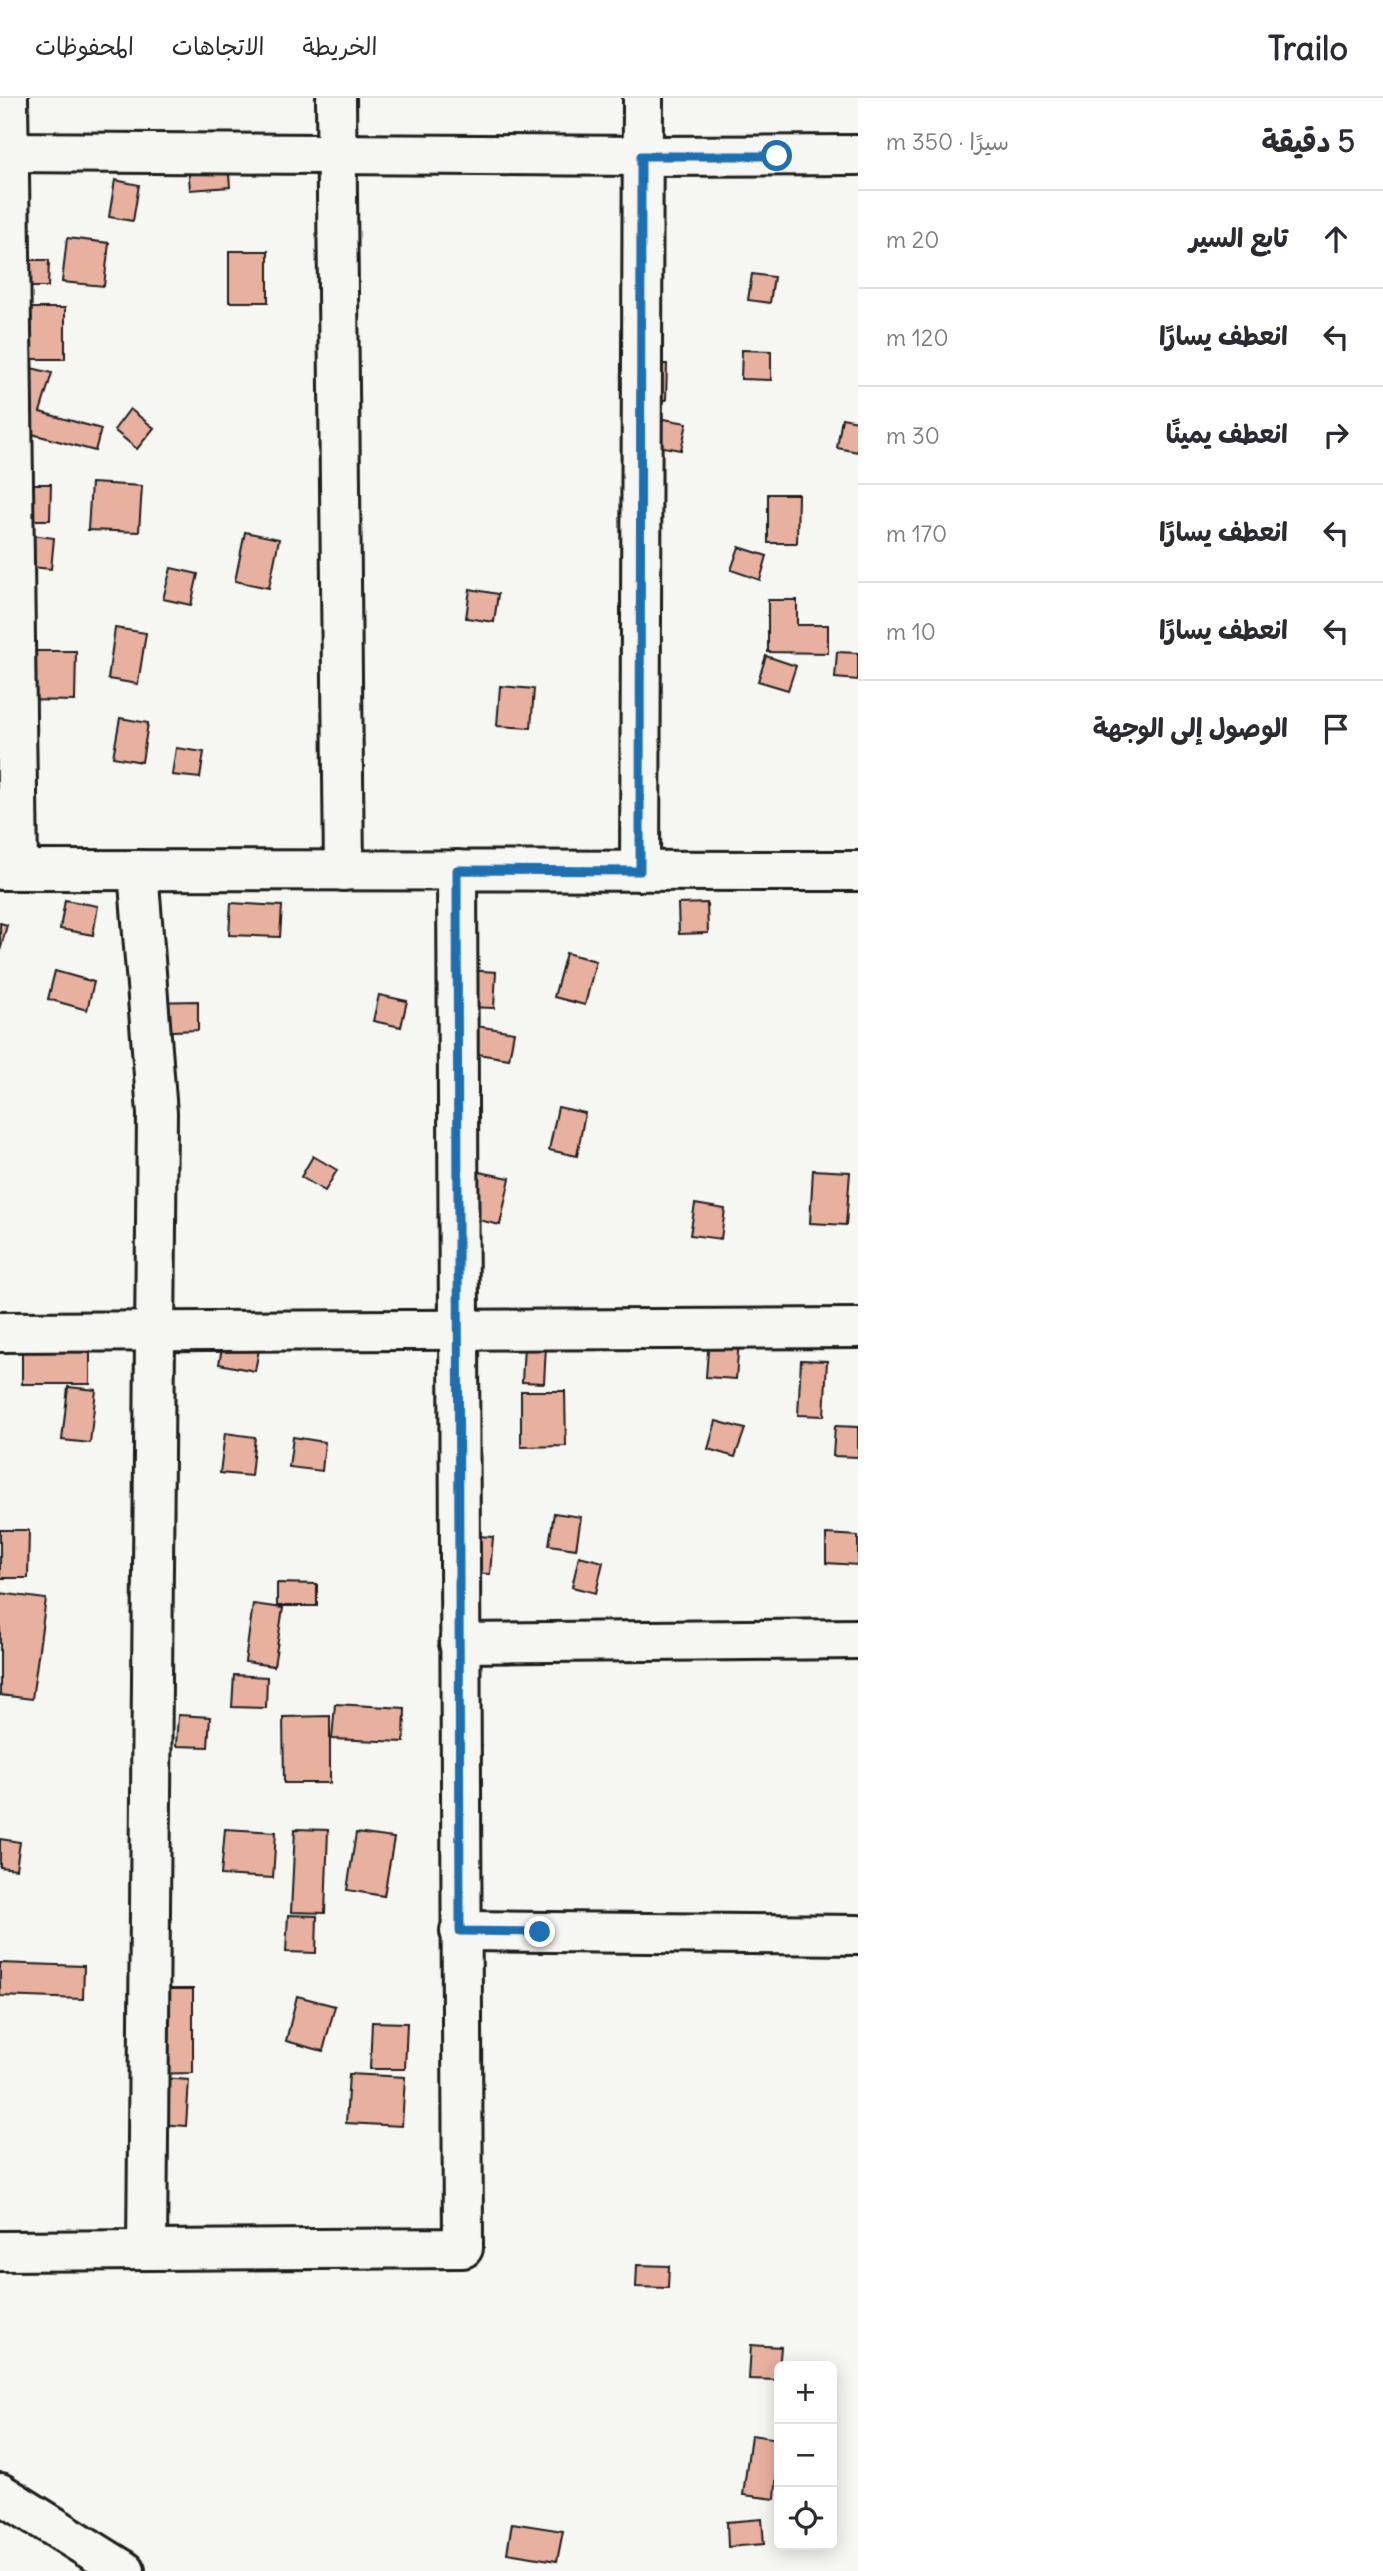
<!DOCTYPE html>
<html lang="ar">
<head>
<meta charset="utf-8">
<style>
	body { margin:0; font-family:Delius,"Playpen Sans Arabic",sans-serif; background:#f2f2f3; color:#2b2b33; direction:rtl }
	.controls { position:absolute; right:21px; bottom:21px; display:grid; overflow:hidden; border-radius:10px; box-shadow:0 4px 18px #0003 }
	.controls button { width:63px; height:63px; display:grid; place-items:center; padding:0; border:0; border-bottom:2px solid #e1e1e2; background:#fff; color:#2b2b33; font:35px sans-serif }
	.stop { position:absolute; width:21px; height:21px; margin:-16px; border:5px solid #1f6fb2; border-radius:50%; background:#fff }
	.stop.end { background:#1f6fb2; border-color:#fff; box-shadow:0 2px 7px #0008 }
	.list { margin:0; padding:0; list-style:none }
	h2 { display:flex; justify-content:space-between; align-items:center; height:91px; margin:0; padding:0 28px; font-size:30px }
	h2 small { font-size:23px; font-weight:400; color:#7c7c81 }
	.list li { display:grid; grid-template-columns:46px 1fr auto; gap:21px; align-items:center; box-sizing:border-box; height:98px; padding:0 28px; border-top:2px solid #e1e1e2 }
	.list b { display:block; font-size:26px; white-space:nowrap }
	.list em { font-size:23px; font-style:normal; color:#7c7c81 }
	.icon { flex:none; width:38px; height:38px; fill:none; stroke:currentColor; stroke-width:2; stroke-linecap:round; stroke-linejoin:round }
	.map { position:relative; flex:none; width:858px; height:2473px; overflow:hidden; direction:ltr }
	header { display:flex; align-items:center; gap:42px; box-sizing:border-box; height:98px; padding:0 35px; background:#fff; border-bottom:2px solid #e1e1e2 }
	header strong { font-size:33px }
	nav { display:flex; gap:38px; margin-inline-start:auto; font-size:24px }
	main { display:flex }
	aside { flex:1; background:#fff }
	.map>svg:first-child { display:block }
</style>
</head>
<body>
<header>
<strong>Trailo</strong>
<nav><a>الخريطة</a><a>الاتجاهات</a><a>المحفوظات</a></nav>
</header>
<main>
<aside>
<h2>5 دقيقة<small>سيرًا · 350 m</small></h2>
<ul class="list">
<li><svg class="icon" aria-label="ahead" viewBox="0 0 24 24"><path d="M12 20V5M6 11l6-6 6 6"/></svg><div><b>تابع السير</b></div><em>20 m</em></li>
<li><svg class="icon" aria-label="left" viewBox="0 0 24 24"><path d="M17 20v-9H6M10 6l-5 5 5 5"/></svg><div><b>انعطف يسارًا</b></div><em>120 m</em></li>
<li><svg class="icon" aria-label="right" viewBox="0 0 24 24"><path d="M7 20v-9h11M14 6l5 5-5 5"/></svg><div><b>انعطف يمينًا</b></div><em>30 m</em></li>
<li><svg class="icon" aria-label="left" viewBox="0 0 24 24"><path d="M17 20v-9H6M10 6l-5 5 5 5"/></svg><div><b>انعطف يسارًا</b></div><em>170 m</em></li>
<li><svg class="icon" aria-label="left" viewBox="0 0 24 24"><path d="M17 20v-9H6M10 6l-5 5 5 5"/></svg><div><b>انعطف يسارًا</b></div><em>10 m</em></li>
<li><svg class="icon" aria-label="arrive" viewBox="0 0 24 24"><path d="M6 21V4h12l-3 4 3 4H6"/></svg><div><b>الوصول إلى الوجهة</b></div></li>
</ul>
</aside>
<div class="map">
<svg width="858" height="2473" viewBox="0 0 858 2473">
	<rect width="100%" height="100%" fill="#f6f6f2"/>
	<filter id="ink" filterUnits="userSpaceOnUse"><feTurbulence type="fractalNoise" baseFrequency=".0143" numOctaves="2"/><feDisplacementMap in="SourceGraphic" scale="14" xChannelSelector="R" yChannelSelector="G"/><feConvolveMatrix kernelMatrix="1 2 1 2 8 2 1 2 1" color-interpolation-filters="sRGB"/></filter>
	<g filter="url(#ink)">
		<g fill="#e8b09f" stroke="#1c1c1c" stroke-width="2">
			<polygon points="228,63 230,89 190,92 188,66"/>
			<polygon points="115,82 139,87 133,123 109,119"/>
			<polygon points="67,140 109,145 104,188 62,184"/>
			<rect x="229" y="153" width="39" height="51"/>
			<polygon points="23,162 49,162 48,189 22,189"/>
			<polygon points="752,176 774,179 770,205 748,202"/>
			<rect x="18" y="210" width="47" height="51"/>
			<polygon points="742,252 771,253 771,282 741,281"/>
			<polygon points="638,266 667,266 666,302 637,301"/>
			<polygon points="27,269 52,275 40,314 101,331 95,353 10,330"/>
			<polygon points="130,311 154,330 137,351 114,332"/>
			<polygon points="652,319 687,325 681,352 646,346"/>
			<polygon points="842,320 858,323 858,354 837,350"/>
			<polygon points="91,385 142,388 139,434 88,432"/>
			<polygon points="22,386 51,386 50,422 22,422"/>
			<polygon points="768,396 798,396 797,445 768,445"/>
			<polygon points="245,434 279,441 269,490 235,483"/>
			<polygon points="25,436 54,440 51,471 21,468"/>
			<polygon points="739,449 767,458 760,482 731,472"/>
			<polygon points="171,470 198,476 191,507 163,501"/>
			<polygon points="470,491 498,496 494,524 466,520"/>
			<polygon points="768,502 797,502 797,527 828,527 828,555 768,554"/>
			<polygon points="115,530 146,535 138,586 108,581"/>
			<polygon points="26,553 76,553 75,603 25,602"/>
			<polygon points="837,554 858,555 858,582 835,580"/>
			<polygon points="766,558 796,568 788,592 758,583"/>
			<polygon points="500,588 534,591 531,630 497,628"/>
			<polygon points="120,620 148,625 142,664 113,659"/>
			<polygon points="176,650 204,654 200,680 172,677"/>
			<polygon points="65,802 98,808 93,837 60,831"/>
			<polygon points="231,805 282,808 280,839 229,837"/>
			<polygon points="707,805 708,835 679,836 678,806"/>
			<polygon points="0,825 7,827 0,853"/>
			<polygon points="566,855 596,863 585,907 554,899"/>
			<polygon points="468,872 496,874 494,910 466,909"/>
			<polygon points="55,873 94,884 87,912 48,901"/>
			<polygon points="379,897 407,903 401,929 373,923"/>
			<polygon points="198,903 198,932 147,934 146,904"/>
			<polygon points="464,926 514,934 509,961 459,953"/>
			<polygon points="558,1009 585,1015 577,1058 549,1052"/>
			<polygon points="313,1058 337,1072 325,1093 301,1079"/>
			<polygon points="813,1072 850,1074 846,1127 810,1125"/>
			<polygon points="479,1074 510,1080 500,1127 470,1120"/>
			<polygon points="695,1106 725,1111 721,1141 690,1137"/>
			<polygon points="709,1239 739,1242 736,1281 706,1279"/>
			<polygon points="224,1240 260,1246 255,1273 219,1266"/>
			<rect x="22" y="1241" width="68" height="45"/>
			<polygon points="524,1247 546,1248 544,1285 522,1284"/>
			<polygon points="801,1262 827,1263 824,1318 798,1317"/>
			<polygon points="68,1289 96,1292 90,1345 62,1342"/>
			<polygon points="521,1293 565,1293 566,1348 521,1349"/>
			<polygon points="716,1323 745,1331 735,1359 708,1351"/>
			<polygon points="835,1328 858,1329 858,1359 833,1358"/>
			<polygon points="225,1335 255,1339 251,1378 220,1375"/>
			<polygon points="293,1339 325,1344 322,1373 289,1369"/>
			<polygon points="554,1415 581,1419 576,1451 549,1447"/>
			<polygon points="0,1432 29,1432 28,1480 0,1480"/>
			<polygon points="826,1436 858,1438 858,1467 826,1465"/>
			<polygon points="461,1437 493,1439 490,1476 458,1475"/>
			<polygon points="579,1458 603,1464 596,1495 572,1489"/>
			<polygon points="277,1485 317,1486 317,1508 277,1508"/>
			<polygon points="0,1495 46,1501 32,1601 0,1597"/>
			<polygon points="253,1506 283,1510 274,1568 245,1564"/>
			<polygon points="234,1577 267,1579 266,1610 232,1609"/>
			<polygon points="335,1606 405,1610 404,1644 332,1641"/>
			<polygon points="178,1617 210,1619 208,1649 176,1648"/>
			<polygon points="330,1618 330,1685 284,1685 283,1619"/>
			<polygon points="225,1731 276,1734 273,1780 221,1777"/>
			<polygon points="295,1731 328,1732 325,1815 291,1814"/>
			<polygon points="356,1735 394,1740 384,1798 347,1792"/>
			<polygon points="0,1741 20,1744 16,1771 0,1769"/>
			<polygon points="288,1817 317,1818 316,1855 286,1854"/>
			<polygon points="0,1865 84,1868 83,1901 0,1898"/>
			<polygon points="146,1891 193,1891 193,1975 146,1976"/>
			<polygon points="297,1898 335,1908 323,1953 286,1943"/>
			<polygon points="372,1924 407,1925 405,1971 370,1971"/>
			<polygon points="349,1976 405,1979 402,2028 346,2025"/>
			<polygon points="148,1979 189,1982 186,2028 144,2025"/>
			<polygon points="637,2167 669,2168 668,2190 636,2189"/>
			<polygon points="751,2247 781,2249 778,2282 749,2281"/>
			<polygon points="751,2337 779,2341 775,2401 743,2397"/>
			<polygon points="762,2421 764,2446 728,2449 727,2424"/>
			<polygon points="512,2425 563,2433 557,2463 507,2455"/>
		</g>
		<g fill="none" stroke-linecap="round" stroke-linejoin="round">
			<g stroke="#1c1c1c" stroke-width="44">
				<g id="street">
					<polyline points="8,0 18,772"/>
					<polyline points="336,0 344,773"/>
					<polyline points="0,54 641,58 858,57"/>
					<polyline points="0,772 858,773"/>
					<polyline points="138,772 157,1015 147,2152"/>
					<polyline points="640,773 643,0"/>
					<polyline points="0,1234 858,1230"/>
					<polyline points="459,1545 858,1541"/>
					<polyline points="460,1833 858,1837"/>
					<polyline points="0,2153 463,2150 457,772"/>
					<polyline points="0,2395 125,2473"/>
				</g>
			</g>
			<use href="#street" stroke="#f6f6f2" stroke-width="38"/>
		</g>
	</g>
	<g fill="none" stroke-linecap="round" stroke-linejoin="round" filter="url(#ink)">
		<polyline stroke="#1f6fb2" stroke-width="9" points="540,1834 460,1833 457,772 640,773 641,58 777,58"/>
	</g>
</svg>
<div class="controls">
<button>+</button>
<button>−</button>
<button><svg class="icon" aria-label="locate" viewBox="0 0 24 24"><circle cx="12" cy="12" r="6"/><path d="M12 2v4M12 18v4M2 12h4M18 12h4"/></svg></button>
</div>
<div class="stop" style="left:777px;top:58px"></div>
<div class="stop end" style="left:540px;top:1834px"></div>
</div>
</main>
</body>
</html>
